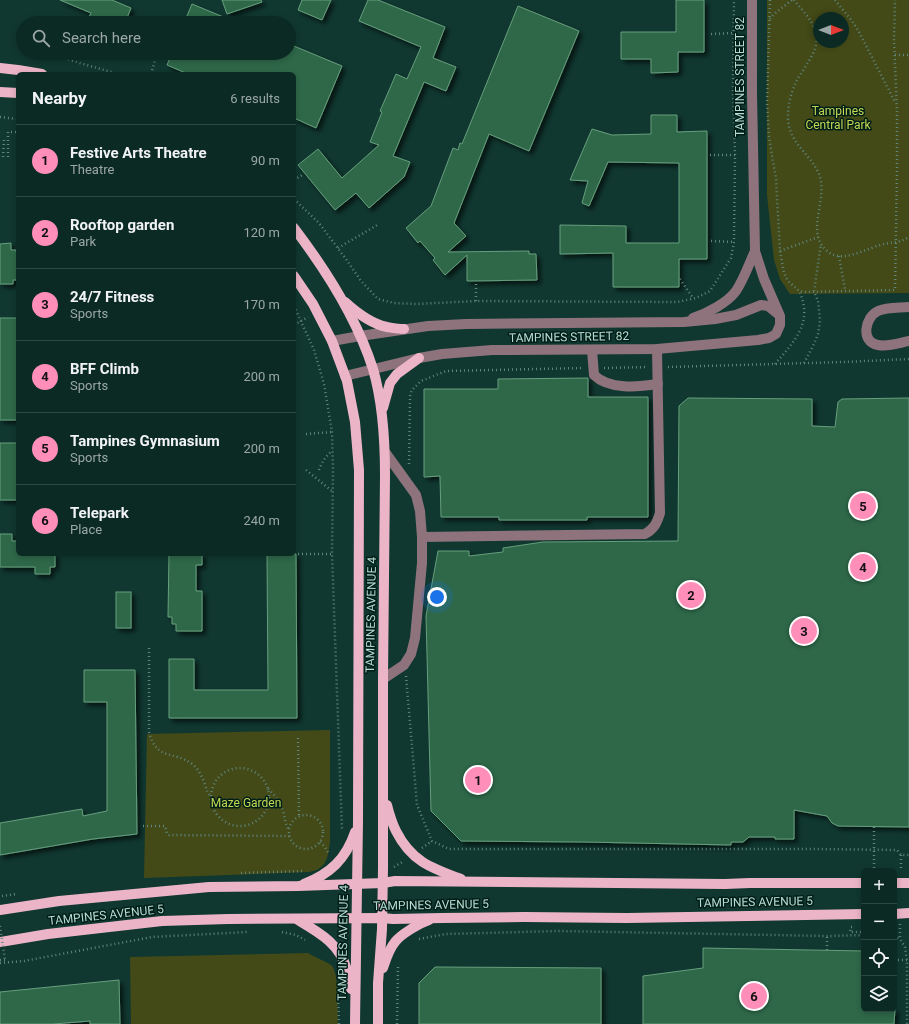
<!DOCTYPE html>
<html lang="en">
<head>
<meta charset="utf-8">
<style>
	body { margin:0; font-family:Roboto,sans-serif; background:#15322c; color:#f1f3f6 }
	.controls { position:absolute; right:12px; bottom:12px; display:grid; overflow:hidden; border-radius:6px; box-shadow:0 2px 6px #0003 }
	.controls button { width:36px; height:36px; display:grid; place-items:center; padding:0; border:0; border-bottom:1px solid #2c4641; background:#0c2a24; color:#f1f3f6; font:20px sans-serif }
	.compass { position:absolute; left:813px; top:12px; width:36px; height:36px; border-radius:50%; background:#0c2a24; box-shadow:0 2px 6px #0003; rotate:90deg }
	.you { position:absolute; left:437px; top:597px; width:14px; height:14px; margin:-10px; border:3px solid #fff; border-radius:50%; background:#1a73e8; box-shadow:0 0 0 6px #1a73e833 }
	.badge { display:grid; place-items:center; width:26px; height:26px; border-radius:50%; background:#ff8eb9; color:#111; font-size:13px; font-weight:700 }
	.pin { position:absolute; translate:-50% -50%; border:2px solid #fff; box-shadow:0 1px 4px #0006 }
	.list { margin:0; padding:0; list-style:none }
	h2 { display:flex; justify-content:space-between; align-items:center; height:52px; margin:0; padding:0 16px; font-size:17px }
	h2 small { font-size:13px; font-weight:400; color:#9aa7a6 }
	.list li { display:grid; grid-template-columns:26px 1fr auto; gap:12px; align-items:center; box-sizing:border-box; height:72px; padding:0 16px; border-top:1px solid #2c4641 }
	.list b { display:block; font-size:15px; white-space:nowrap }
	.list p { margin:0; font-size:13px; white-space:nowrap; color:#9aa7a6 }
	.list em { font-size:13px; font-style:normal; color:#9aa7a6 }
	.icon { flex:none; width:22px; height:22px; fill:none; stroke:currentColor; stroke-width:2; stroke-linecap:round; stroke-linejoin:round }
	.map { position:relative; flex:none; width:909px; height:1024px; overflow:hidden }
	.search { position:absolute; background:#0c2a24; box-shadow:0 2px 6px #0003; left:16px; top:16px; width:280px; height:44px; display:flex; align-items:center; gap:10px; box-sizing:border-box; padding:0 14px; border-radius:22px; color:#9aa7a6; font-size:15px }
	.panel { position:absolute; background:#0c2a24; box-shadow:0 2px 6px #0003; left:16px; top:72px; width:280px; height:484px; border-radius:6px }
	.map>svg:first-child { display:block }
</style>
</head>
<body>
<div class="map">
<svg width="909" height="1024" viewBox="0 0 909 1024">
	<defs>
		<filter id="shadow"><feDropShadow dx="3.5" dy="3.5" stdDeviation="2" flood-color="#0009"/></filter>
	</defs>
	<rect width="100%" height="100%" fill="#103830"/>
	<g fill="#434a17" fill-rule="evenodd">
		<path d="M 767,0 L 909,0 L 909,293 L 790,294 L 780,279 L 774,260 L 767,195 ZM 819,18 L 843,18 L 843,42 L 819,42 Z"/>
		<path d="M 330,730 L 330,842 C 328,857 327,869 309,872 L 144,878 L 147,734 Z"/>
		<path d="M 308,953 C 314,957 325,961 331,965 C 340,973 337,1011 338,1024 L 131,1024 L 130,957 Z"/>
	</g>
	<g fill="#2f6748" stroke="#669f7d" filter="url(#shadow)">
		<polygon points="60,0 112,0 131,8 125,23 86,23 91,13"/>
		<polygon points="222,0 261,0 262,2 227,14"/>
		<polygon points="302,0 331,0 322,20 298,10"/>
		<polygon points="368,0 378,0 445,27 433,58 456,67 446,91 424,82 393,156 410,162 404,177 369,208 356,193 335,210 298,165 318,149 342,178 379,145 370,142 382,112 380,111 387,95 396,74 407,79 421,47 359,21"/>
		<polygon points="676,0 704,0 704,52 678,52 678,72 651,73 651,59 621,59 621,32 676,32"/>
		<polygon points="192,4 238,23 184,23"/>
		<polygon points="518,6 579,31 529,151 489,134 454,223 466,236 448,252 529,251 529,254 536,254 537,280 467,281 467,255 445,275 433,260 435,258 420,241 418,243 406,228 431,206 453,148 458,150 460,143 462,144"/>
		<polygon points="289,44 342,66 316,128 294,118 294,74 188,74 167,65 172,53 289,53"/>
		<polygon points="651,115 677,115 677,132 707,131 707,259 679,259 679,287 613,287 613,253 560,254 560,225 626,226 626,243 679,243 679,163 608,162 589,206 582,203 588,181 570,180 592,129 612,135 651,134"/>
		<polygon points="11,243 11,250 16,250 16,252 18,252 18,280 13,280 13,284 0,284 0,244"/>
		<rect x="0" y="318" width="18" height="102"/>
		<polygon points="588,378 588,397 648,397 648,517 587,517 587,520 499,520 499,517 441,517 440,476 424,477 424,389 498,389 498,379"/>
		<polygon points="688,398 812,399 812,426 835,427 838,402 842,399 909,398 909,827 838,826 832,823 827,816 794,810 794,839 775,839 775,837 749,837 743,842 731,842 731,845 584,842 461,841 431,811 426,616 438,551 469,551 469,556 503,552 503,548 543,542 678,541 679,406"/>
		<rect x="0" y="443" width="18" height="57"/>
		<polygon points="0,534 12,534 12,541 18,541 18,554 55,554 55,567 50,567 50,574 35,574 35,567 0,567"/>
		<polygon points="169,554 202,554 202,565 196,565 196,591 202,591 202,631 176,631 176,624 172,624 172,617 168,617"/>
		<polygon points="267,554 296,554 297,718 169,718 169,659 194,659 194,690 268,690"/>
		<rect x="116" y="592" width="15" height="36"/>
		<polygon points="84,670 135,670 137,834 93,839 0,855 0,823 82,809 83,816 107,811 107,702 84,702"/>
		<polygon points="703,948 864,951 864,1009 895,1009 894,1024 643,1024 643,976 703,968"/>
		<polygon points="435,967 601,968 601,1024 419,1024 419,983"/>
		<polygon points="119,980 120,1024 90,1024 90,1021 53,1024 0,1024 0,992"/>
	</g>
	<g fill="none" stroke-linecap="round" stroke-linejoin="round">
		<g stroke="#5f857c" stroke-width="2.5" stroke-dasharray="1 3" stroke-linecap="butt">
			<polyline points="770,0 767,102 769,137 776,179 780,251 784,273 788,281 799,291 804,292 895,290 897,171 897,112 894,41 895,0"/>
			<path d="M 794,0 C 801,9 811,18 815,30 C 822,49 804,66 796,82 C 791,93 788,104 788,117 C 788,143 810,153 819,174 C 829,199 805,231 826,250 C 839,262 854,254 869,249 C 872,248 876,246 880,245 C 890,242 900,243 909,237"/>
			<polyline points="835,0 852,21 859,32 895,102"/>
			<polyline points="770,19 774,14 792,0"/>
			<polyline points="711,34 734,33"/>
			<polyline points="45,53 118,74"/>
			<polyline points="895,55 909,55"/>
			<polyline points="151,74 157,54"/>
			<polyline points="0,117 18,119"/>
			<polyline points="710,155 735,155"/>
			<polyline points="3,157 4,139"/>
			<polyline points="8,157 8,132 18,132"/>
			<polyline points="294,180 304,174"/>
			<polyline points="294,199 319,223 346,259 361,281 378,299 394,303 416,304 476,301 677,302 696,298 710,291 731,258 734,242 735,155 733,92 734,0"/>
			<polyline points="711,241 734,242"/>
			<polyline points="338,248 379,224"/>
			<polyline points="780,251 818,237"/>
			<polyline points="839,256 845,290"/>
			<polyline points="680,279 693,298"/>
			<polyline points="476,284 476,301"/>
			<polyline points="294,306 314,350 324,384 332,432 333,470 332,554 342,830"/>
			<polyline points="294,325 308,317"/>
			<polyline points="804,363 813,346 818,334 820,321 819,310 818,301 814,291 821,244"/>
			<path d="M 775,364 C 794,342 814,322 799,291"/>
			<polyline points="668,367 844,362 909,359"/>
			<polyline points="604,368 647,367"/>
			<polyline points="306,434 332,432"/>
			<polyline points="409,464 410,396 412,390 421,381 446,371 583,368"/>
			<polyline points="306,470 332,491"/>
			<path d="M 319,470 C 322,462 325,457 332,451"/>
			<polyline points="298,554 332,554"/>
			<path d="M 149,648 L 149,732 C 157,762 174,750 192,764 C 198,768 203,778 205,785 C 207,790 207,793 211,796"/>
			<polyline points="406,676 417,805 432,841 449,849 812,849 897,850 901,855 909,855"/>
			<polyline points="298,738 299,817"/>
			<circle cx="240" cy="797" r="29"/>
			<path d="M 268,789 C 275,795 280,803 283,811 C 285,818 285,824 289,830"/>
			<circle cx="306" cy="832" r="17"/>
			<polyline points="143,826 165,826 166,829 167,834 169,835 290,836"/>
			<polyline points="320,842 325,847 329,855"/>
			<polyline points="422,848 432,841"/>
			<polyline points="901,855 901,871"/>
			<polyline points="394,867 404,861"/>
			<polyline points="241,873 302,871"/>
			<polyline points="2,896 17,894"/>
			<polyline points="341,908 342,895"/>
			<polyline points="900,924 900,939"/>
			<polyline points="852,927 851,927 850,932 864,932"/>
			<polyline points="282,932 296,935 305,940"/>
			<polyline points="894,936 900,939 905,947 907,960 907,1024"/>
			<polyline points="419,939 446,934 559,931 827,936 864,935"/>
			<polyline points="827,950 827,936"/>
			<polyline points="0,960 5,960"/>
			<polyline points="894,960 907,960"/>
			<polyline points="0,963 24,961 152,937 247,932"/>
			<polyline points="338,991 339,1024"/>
			<polyline points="397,1024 398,966"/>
		</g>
		<g stroke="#8e737c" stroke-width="10">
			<path d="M 909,307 C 899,308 887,307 878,311 C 865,317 860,342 878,345 C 888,347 899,343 909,341"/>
			<path d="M 693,318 C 708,313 727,303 736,291 C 744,279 749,264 755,251"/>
			<polyline points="332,341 360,336 428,326 466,324 684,322 715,319 736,315 761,305 768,306 779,315"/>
			<path d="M 592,350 L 594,375 C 609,390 638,387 658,384"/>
			<polyline points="345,376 419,358 442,354 492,350 657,349 758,340 769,338 776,334 780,325 780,316 764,279 755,251 752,93 752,0"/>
			<path d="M 422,537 L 645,534 C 654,529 657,523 660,513 L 657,349"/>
			<polyline points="383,679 404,665 411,654 415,638 422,563 422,537 420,511 416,495 385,452"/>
		</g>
		<g stroke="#ecb5c7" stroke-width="10">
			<polyline points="0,68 18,70 42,74"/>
			<polyline points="0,92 18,93"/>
			<path d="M 294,228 C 326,270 357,319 373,369 C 383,403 385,440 385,475 L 383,679 L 383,868 L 382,929 L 378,983 L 378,1024"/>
			<polyline points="294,276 313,304 332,341 347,381 355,422 359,470 358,821 355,1024"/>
			<path d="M 345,302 C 357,313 372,324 387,327 C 393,328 398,329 404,329"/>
			<polyline points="383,408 390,383 397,374 419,358"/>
			<path d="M 387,805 C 389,813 392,823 396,831 C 411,861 431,868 461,879"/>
			<polyline points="894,883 909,883"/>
			<path d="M 304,884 C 330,874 346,859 355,832"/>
			<polyline points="0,910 59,901 209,887 298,886 383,883 395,881 725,884 750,883 864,883"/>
			<polyline points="894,914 909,913"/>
			<path d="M 298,920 C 320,933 340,944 347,970 C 349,976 350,983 351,989"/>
			<polyline points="0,942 48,934 162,921 228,919 382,918 393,919 442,918 524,917 627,918 864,914"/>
			<path d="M 383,968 C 386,959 389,949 395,942 C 401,934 420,923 429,920"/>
		</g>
		<g stroke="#5f857c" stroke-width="2.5" stroke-dasharray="1 3" stroke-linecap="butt">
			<polyline points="874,827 874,871"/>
			<polyline points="0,926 5,960"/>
		</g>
	</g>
	<g text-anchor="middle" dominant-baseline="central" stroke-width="3" stroke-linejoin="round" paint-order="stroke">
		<g font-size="12" fill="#b7dbd1" stroke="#001e18">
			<text transform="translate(740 77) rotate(-90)">TAMPINES STREET 82</text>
			<text transform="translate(569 337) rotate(-1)">TAMPINES STREET 82</text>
			<text transform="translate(371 615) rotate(-89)">TAMPINES AVENUE 4</text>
			<text transform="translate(755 902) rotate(-1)">TAMPINES AVENUE 5</text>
			<text transform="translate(431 905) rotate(-1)">TAMPINES AVENUE 5</text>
			<text transform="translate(106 915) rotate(-6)">TAMPINES AVENUE 5</text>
			<text transform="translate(343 943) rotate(-89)">TAMPINES AVENUE 4</text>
		</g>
		<g font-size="12" fill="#c5d753" stroke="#001e18">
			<text x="838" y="111">Tampines<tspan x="838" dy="14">Central Park</tspan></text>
			<text x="246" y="803">Maze Garden</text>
		</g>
	</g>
</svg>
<div class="controls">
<button>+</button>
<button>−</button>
<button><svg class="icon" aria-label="locate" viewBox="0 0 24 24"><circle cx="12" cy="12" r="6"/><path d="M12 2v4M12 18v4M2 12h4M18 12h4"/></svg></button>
<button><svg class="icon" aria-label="layers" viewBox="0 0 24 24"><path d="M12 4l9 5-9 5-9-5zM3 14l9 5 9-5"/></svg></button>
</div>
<svg class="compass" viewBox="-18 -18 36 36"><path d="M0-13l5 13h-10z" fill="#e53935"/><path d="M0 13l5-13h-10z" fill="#9aa7a6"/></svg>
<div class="you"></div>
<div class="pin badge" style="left:478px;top:780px">1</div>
<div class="pin badge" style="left:691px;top:595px">2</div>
<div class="pin badge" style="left:804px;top:631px">3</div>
<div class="pin badge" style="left:863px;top:567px">4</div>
<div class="pin badge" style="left:863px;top:506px">5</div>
<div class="pin badge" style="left:754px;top:996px">6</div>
<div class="search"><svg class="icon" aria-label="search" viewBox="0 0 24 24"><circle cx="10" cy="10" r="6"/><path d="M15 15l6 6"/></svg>Search here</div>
<section class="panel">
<h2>Nearby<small>6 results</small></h2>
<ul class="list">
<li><span class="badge">1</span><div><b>Festive Arts Theatre</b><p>Theatre</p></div><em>90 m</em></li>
<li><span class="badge">2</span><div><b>Rooftop garden</b><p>Park</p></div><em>120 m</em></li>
<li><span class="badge">3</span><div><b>24/7 Fitness</b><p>Sports</p></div><em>170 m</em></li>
<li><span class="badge">4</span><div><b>BFF Climb</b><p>Sports</p></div><em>200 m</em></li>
<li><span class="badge">5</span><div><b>Tampines Gymnasium</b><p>Sports</p></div><em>200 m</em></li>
<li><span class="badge">6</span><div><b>Telepark</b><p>Place</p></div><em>240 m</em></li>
</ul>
</section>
</div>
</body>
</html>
